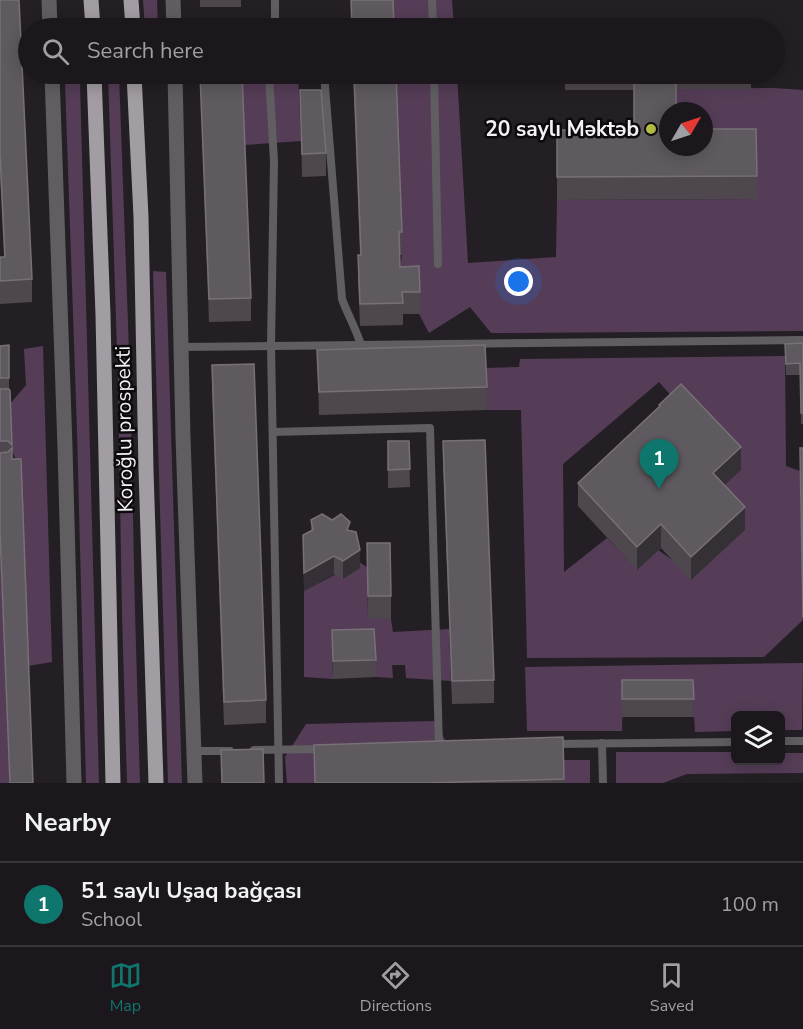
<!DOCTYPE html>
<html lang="en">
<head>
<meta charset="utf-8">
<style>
	body { margin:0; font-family:"Nunito Sans",sans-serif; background:#242025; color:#f1f3f6 }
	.controls { position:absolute; right:18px; bottom:18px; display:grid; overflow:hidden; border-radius:9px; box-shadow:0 3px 15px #0003 }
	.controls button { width:54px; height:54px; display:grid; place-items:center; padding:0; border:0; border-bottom:2px solid #39363b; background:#1b171c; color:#f1f3f6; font:30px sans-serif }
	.compass { position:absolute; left:659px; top:102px; width:54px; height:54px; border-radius:50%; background:#1b171c; box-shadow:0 3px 15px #0003; rotate:51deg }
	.you { position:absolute; left:519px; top:282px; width:21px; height:21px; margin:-15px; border:4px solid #fff; border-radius:50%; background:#1a73e8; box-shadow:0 0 0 9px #1a73e833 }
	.badge { display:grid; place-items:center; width:39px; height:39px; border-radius:50%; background:#0f766e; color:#fff; font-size:20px; font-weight:700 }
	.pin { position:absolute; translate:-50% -50px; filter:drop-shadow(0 2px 3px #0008) }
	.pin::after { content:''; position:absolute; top:32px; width:21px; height:18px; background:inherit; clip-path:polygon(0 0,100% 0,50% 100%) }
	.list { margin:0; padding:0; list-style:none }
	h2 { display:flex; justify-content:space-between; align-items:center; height:78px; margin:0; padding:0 24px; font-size:26px }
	h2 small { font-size:20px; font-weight:400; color:#a09fa3 }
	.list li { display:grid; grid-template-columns:39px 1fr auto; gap:18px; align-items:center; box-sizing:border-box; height:84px; padding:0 24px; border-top:2px solid #39363b }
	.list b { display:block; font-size:22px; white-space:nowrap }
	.list p { margin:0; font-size:20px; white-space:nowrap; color:#a09fa3 }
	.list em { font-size:20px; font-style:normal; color:#a09fa3 }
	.icon { flex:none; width:33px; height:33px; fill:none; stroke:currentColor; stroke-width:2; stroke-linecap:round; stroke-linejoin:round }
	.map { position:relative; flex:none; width:803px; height:783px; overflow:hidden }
	.search { position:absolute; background:#1b171c; box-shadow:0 3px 15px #0003; left:18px; right:18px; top:18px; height:66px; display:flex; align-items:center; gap:15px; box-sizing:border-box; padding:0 21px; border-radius:33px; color:#a09fa3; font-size:22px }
	.sheet { height:162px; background:#1b171c }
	nav { display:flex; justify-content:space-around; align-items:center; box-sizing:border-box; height:84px; border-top:2px solid #39363b; background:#1b171c; font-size:16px; color:#a09fa3 }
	nav a { display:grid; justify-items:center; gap:3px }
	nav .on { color:#0f766e }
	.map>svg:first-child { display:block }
</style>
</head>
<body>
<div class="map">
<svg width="803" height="783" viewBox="0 0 803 783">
	<rect width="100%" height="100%" fill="#241f25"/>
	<g fill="#553d57" fill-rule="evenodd">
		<polygon points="143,0 157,0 158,28 145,28"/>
		<polygon points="392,0 452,0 454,28 393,28"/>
		<polygon points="108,74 119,74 130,379 135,612 140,783 127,783 122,615 118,381"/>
		<polygon points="200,74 298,74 301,141 244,145"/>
		<polygon points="395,74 457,74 468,263 556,257 557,200 756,199 704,147 704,111 676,111 676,89 774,88 803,90 803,331 491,333 470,307 429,333 399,276 402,255"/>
		<polygon points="65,82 80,83 99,783 86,783 77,430"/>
		<polygon points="153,271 166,272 182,783 168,783"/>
		<polygon points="43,346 52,662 28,666 21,471 11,448 10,404 26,385 24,349"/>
		<path d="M 785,356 L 786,466 L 800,471 L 803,620 L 764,657 L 527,658 L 521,410 L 487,410 L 485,368 L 519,367 L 520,359 ZM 659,382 L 681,407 L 671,559 L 658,550 L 637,569 L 607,538 L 564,572 L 563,464 Z"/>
		<polygon points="0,540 10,783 0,783"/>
		<polygon points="359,562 367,567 368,619 391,619 393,632 449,629 451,681 406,678 405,665 392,665 393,678 376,677 374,647 332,648 333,679 304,677 304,591"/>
		<polygon points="803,663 802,730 781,730 780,716 736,716 735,731 695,732 693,698 623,698 622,731 527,731 525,667"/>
		<polygon points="434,721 459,763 314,768 314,783 287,783 285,757 306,724"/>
		<polygon points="616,752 735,752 736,760 780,760 781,753 803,753 803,773 687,774 663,783 616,783"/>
		<polygon points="563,760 590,760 590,783 564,783"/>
	</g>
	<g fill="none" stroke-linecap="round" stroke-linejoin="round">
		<g stroke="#615e61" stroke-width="8">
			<polyline points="275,0 275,28"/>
			<polyline points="432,0 433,28"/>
			<polyline points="269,74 274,162 271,346 279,783"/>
			<path d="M 324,74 L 342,299 C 348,315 356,329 361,345"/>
			<polyline points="434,74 438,264"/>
			<polyline points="182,347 803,340"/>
			<polyline points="273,432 430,428 439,746"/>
			<polyline points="780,741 803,741"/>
			<polyline points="602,743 603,783"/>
			<polyline points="554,744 736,742"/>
			<polyline points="254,750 323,749"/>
			<polyline points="194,751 230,751"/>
		</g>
		<g stroke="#615e61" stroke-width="15">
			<polyline points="49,0 50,28"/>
			<polyline points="173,0 174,28"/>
			<polyline points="52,74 65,447 74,783"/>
			<polyline points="175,74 183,437 195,783"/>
		</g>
		<g stroke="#a29ca3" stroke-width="15">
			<polyline points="91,0 93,28"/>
			<polyline points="131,0 133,28"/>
			<polyline points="94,74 103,315 113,783"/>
			<polyline points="134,74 141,217 146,470 156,783"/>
		</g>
	</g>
	<g fill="#4e484e">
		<polygon points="0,0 32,279 32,302 0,304 0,257 4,257 0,176"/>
		<rect x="200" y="0" width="41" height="7"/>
		<polygon points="200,74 242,74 251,298 251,321 209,322"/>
		<polygon points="353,74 396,74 402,232 402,255 399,255 400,267 420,292 420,314 403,314 403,325 360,326 358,277 358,255 360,255"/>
		<polygon points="565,74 751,74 751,89 676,89 668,147 756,129 757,199 557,200 557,130 634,130 634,90 565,90"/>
		<polygon points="300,90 326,153 326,176 302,177"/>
		<polygon points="803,343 803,424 801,424 800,375 786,375 785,344"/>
		<polygon points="9,345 9,389 12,459 33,783 10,783 0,545 0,346"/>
		<polygon points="317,350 487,387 487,410 319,415"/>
		<polygon points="212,365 266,700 266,723 224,725 212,388"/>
		<polygon points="659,405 741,470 724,485 745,530 691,580 661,548 637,570 578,506 578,483 659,408"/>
		<polygon points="388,441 409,441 410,487 388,488"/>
		<polygon points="443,441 494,680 494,703 452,704 443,464"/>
		<polygon points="311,520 332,520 350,531 360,568 343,579 334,574 304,591 303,535 311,531"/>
		<polygon points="367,543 391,596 391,619 368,619"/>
		<polygon points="332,630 376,660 376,677 333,679"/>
		<polygon points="622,680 693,680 694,717 622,717"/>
		<polygon points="563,737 564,783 314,783 314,745"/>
	</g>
	<g fill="#353036">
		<polygon points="741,447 741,470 713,496 713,473"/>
		<polygon points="745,507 745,530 691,580 691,557"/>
		<polygon points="661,524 661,548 637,570 637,547"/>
		<polygon points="360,550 360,568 343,579 343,561"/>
		<polygon points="334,556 334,574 304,591 304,573"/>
	</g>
	<g fill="#5f5a5f" stroke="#777177" stroke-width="1.5">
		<polygon points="0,0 19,0 32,279 0,281 0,257 5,257 0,153"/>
		<polygon points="351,0 393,0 394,28 352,28"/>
		<polygon points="751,27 751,28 564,28"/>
		<polygon points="200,74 242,74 251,298 209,299"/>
		<polygon points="354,74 396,74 402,232 399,232 400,267 419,266 420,292 402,292 403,303 360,304 358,255 361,255"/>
		<polygon points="634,74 676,74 676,111 668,111 668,147 704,147 704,129 756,129 757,176 557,177 557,130 634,130"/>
		<polygon points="300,90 321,90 326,153 302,154"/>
		<polygon points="803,343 803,413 801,413 800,363 786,364 785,344"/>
		<polygon points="9,345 9,378 0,378 0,346"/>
		<polygon points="485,345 487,387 319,392 317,350"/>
		<polygon points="254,364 266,700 224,702 212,365"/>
		<polygon points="681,384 741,447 713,473 745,507 691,557 661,524 637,547 578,483 660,406 659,405"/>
		<polygon points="0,389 9,389 10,391 12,445 8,441 0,441"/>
		<polygon points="485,440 494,680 452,681 443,441"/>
		<polygon points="388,441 409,441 410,469 388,470"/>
		<polygon points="12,448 12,459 21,459 33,783 10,783 0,532 0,453 8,452"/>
		<polygon points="800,448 803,448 803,617"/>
		<polygon points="322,514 332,520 341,514 350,522 347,530 356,532 360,550 343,561 334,556 304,573 303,535 313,530 311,520"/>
		<polygon points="367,543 390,543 391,596 368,596"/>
		<polygon points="374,629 376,660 333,661 332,630"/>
		<polygon points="622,680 693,680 694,699 622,699"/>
		<polygon points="563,737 564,779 427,783 315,783 314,745"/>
		<polygon points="263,749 264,783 222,783 221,750"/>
	</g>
	<circle fill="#b8c147" stroke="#0c0a0c" stroke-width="2" cx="651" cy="129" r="6"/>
	<g text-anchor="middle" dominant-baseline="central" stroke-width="5" stroke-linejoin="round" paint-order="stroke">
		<g font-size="21" font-weight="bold" fill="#f4f0f4" stroke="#0c0a0c" text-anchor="end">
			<text x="639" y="129">20 saylı Məktəb</text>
		</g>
		<g font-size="21" fill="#f4f0f4" stroke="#0c0a0c">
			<text transform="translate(124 429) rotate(-91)">Koroğlu prospekti</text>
		</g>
	</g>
</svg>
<div class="controls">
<button><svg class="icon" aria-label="layers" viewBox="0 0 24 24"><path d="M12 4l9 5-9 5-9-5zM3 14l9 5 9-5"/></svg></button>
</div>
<svg class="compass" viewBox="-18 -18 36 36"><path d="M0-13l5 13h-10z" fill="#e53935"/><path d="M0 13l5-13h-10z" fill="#a09fa3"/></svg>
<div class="you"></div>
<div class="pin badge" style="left:659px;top:489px">1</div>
<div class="search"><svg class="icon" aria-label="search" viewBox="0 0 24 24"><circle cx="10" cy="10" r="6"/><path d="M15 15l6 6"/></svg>Search here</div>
</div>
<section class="sheet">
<h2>Nearby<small></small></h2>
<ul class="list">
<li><span class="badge">1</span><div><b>51 saylı Uşaq bağçası</b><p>School</p></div><em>100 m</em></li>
</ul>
</section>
<nav>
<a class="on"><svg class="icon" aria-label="map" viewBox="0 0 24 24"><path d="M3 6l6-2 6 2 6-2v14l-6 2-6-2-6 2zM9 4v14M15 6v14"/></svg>Map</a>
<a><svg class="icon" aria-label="directions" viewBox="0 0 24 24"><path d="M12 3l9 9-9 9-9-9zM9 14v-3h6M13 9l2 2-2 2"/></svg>Directions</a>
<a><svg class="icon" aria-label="saved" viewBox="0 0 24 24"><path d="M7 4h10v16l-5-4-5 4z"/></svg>Saved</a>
</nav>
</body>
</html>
